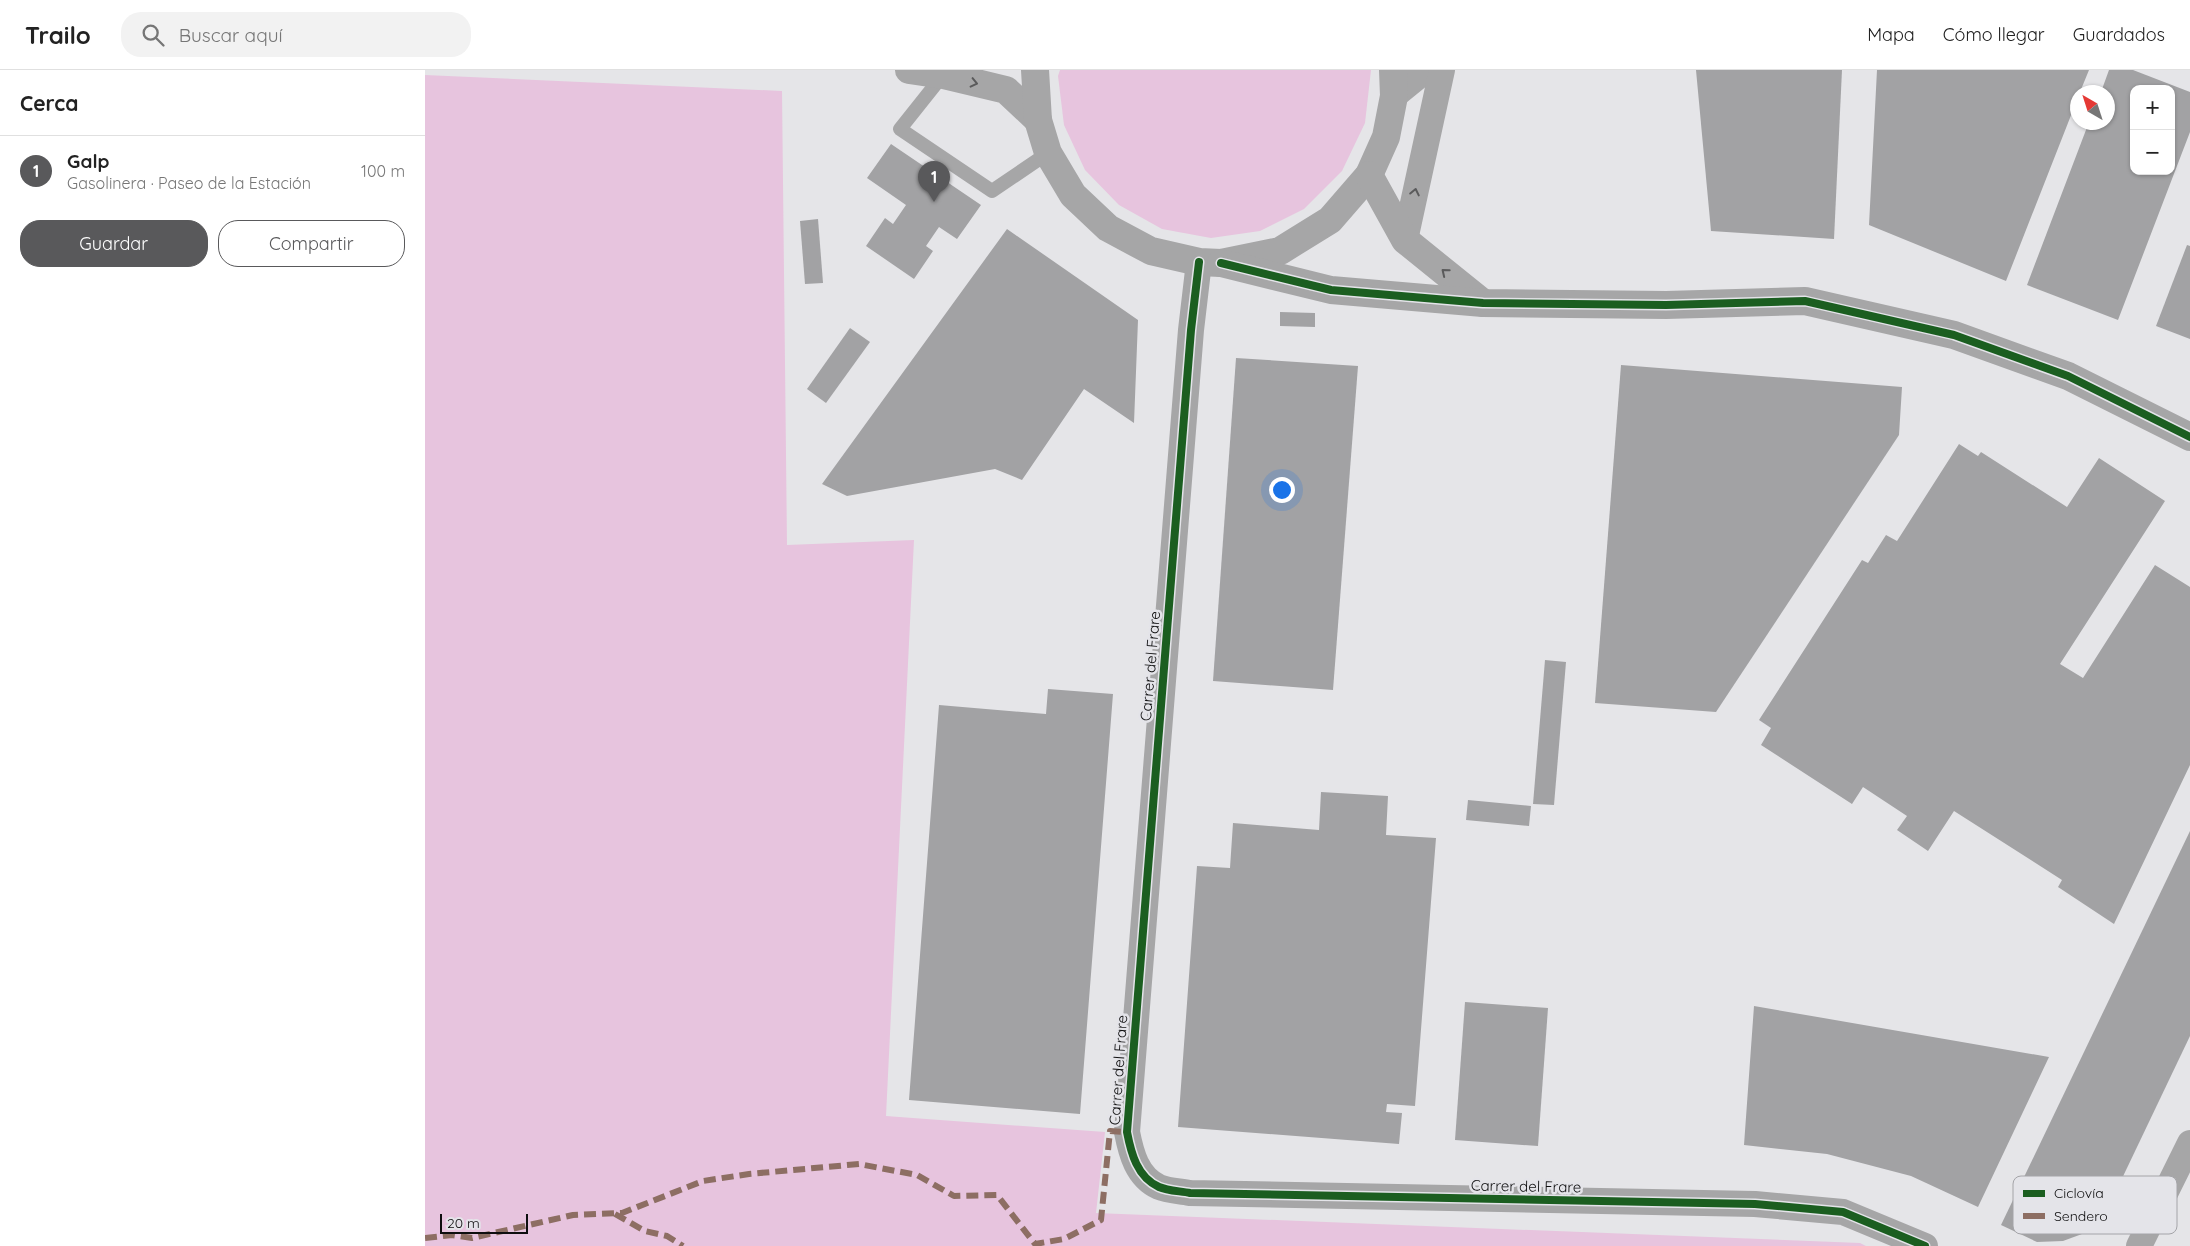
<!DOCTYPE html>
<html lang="es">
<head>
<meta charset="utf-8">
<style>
	body { margin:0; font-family:Quicksand,sans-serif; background:#f2f2f2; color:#222 }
	.controls { position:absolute; right:15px; top:15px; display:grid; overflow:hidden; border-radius:10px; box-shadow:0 1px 4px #0004 }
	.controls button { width:45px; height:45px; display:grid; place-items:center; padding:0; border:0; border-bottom:1px solid #e0e0e0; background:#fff; color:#222; font:25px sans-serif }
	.compass { position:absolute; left:1645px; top:15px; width:45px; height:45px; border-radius:50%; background:#fff; box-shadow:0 1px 4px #0004; rotate:321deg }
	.scale { position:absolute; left:15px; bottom:12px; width:88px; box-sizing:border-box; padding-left:5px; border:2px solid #0e0e0f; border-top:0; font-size:14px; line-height:18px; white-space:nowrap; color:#0e0e0f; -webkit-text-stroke:4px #e4e4e9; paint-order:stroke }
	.you { position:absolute; left:856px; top:419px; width:18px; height:18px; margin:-12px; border:4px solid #fff; border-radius:50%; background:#1a73e8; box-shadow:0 0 0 8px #1a73e833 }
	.badge { display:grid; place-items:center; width:32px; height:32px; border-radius:50%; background:#59595b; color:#fff; font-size:16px; font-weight:700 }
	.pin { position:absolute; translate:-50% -41px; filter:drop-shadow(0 1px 2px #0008) }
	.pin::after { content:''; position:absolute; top:26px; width:18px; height:15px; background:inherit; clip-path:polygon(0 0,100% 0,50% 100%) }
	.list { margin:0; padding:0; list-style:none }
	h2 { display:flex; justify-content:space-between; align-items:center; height:65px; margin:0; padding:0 20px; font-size:21px }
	h2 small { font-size:16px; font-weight:400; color:#767676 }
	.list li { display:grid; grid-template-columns:32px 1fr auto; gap:15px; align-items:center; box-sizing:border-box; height:70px; padding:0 20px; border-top:1px solid #e0e0e0 }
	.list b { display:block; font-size:19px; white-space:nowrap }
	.list p { margin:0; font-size:16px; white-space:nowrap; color:#767676 }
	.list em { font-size:16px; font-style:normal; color:#767676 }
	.actions { display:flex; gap:10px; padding:15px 20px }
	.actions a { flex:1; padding:11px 0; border:1px solid #59595b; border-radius:20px; text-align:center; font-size:18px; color:#59595b }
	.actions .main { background:#59595b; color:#fff }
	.icon { flex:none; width:28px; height:28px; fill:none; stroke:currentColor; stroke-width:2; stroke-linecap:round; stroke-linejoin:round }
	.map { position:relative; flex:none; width:1765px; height:1176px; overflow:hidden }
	header { display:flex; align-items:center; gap:30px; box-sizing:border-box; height:70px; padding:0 25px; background:#fff; border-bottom:1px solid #e0e0e0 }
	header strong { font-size:24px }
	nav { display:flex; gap:28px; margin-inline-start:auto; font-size:18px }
	.search { width:350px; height:45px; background:#f2f2f2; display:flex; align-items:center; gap:12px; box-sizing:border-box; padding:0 18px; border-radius:20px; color:#767676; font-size:19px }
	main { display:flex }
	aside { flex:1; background:#fff }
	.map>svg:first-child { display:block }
</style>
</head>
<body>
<header>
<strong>Trailo</strong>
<div class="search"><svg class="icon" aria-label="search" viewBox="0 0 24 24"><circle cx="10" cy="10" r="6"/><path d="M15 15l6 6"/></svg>Buscar aquí</div>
<nav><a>Mapa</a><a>Cómo llegar</a><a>Guardados</a></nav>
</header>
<main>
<aside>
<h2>Cerca<small></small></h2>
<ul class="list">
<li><span class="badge">1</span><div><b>Galp</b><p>Gasolinera · Paseo de la Estación</p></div><em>100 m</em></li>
</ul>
<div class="actions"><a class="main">Guardar</a><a>Compartir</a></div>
</aside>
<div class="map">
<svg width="1765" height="1176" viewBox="0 0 1765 1176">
	<rect width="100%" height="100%" fill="#e5e5e8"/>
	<g fill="#e7c4de">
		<polygon points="635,0 946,0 940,53 917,101 879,139 835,161 786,168 737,159 694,135 660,100 639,55 633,6"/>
		<polygon points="0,5 357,21 362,475 489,470 461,1046 680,1062 671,1143 1435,1173 1441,1176 0,1176"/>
	</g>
	<g fill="#a2a2a4" fill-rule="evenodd">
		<polygon points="1271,0 1417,0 1409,169 1286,161"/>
		<polygon points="1452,0 1664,0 1655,22 1652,22 1652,30 1581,211 1444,155"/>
		<path d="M 1684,0 L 1708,0 L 1765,22 L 1765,62 L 1693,250 L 1602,215 L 1664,52 L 1682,52 L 1682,22 L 1676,22 ZM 1709,19 L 1746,19 L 1746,101 L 1709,101 Z"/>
		<polygon points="466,74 556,135 532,169 514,157 501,176 508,181 489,209 441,176 460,148 468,154 481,135 442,108"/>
		<polygon points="393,149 398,213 380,214 375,151"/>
		<polygon points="582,159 713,250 709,353 659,319 597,410 570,399 422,426 397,414"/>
		<polygon points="1762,175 1765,176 1765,269 1731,256"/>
		<polygon points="855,242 890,243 890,257 855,256"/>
		<polygon points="425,258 445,272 401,333 382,319"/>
		<polygon points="811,288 933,296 908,620 788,611"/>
		<polygon points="1196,295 1477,317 1474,365 1291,642 1170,633"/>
		<polygon points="1534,374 1553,386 1556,382 1642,437 1674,388 1740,431 1635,594 1658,608 1730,495 1765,517 1765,695 1689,854 1633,817 1637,810 1529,741 1503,781 1472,760 1482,746 1438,717 1427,734 1336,675 1346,658 1334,650 1437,490 1443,493 1461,465 1472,471"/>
		<polygon points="1120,590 1141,592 1129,735 1108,734"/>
		<polygon points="623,619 688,624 655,1044 484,1030 514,635 621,644"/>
		<polygon points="896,722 963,726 961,765 1011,768 990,1036 962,1034 961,1042 977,1043 974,1074 753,1057 772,796 805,798 808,753 894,760"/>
		<polygon points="1043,730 1106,736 1104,756 1041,750"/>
		<polygon points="1765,761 1765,966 1681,1142 1666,1159 1657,1164 1638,1171 1612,1172 1576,1155"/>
		<polygon points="1040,932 1123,938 1113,1076 1030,1070"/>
		<polygon points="1329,936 1624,987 1553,1137 1486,1106 1402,1084 1319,1075"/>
	</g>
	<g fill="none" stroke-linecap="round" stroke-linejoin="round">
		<polyline stroke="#a6a6a7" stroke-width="14" points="518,5 475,59 567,121 623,83"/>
		<g stroke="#a6a6a7" stroke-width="26">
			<polyline points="969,26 1001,0"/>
			<polyline points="980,170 1017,0"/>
			<path d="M 774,192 L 766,260 L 702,1062 C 706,1083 712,1107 734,1117 C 743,1121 756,1121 765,1123 L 1330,1134 L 1418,1142 L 1500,1176"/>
			<polyline points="1714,1176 1765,1073"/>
		</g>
		<g stroke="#a6a6a7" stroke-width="28">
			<polyline points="484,0 518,5 581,20 613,50"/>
			<polyline points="610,0 613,50 623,83 648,125 683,158 726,181 774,192 796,193 855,181 905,150 944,105 961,67 969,26 968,0"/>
			<polyline points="944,105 980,170 1058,233"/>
			<polyline points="796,193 906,220 1058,233 1241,235 1380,231 1529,265 1643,306 1765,367"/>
		</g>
		<g stroke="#8d6e63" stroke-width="6" stroke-dasharray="12 6" stroke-linecap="butt">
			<polyline points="190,1144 220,1161 242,1166 258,1176"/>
			<polyline points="0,1168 27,1165 47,1168 148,1145 197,1143 278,1111 324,1104 434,1094 492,1105 529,1126 572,1125 610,1174 639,1169 676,1150 685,1061 702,1062"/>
		</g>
		<g stroke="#e4e4e9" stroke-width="11">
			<g id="cycleway">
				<path d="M 774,192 L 766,260 L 702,1062 C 706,1083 712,1107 734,1117 C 743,1121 756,1121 765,1123 L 1330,1134 L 1418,1142 L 1500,1176"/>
				<polyline points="796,193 906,220 1058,233 1241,235 1380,231 1529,265 1643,306 1765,367"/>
			</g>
		</g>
		<use href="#cycleway" stroke="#1b5e20" stroke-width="8"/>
	</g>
	<defs><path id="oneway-chevron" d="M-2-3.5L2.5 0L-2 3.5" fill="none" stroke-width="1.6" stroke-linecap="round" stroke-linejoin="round" transform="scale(1.25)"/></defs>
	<g stroke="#5a5a5b">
		<use href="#oneway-chevron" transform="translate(549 13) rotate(13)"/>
		<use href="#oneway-chevron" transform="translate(990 122) rotate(-78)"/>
		<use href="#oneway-chevron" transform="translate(1020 202) rotate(-141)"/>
	</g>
	<g text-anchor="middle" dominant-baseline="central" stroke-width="5" stroke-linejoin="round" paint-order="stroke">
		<g font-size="15" fill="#0e0e0f" stroke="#e4e4e9">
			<text transform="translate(725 596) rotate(-85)">Carrer del Frare</text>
			<text transform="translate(693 1000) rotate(-86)">Carrer del Frare</text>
			<text transform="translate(1101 1116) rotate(1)">Carrer del Frare</text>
		</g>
	</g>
	<rect x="1588" y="1106" width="164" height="58" rx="8" fill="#e4e4e9" stroke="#a4a4a8" stroke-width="1"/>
	<rect x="1598" y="1120" width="22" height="7" fill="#1b5e20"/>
	<rect x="1598" y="1143" width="22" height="6" fill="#8d6e63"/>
	<g font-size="14" fill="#0e0e0f">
		<text x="1629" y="1128">Ciclovía</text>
		<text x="1629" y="1151">Sendero</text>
	</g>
</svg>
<div class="controls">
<button>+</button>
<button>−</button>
</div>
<svg class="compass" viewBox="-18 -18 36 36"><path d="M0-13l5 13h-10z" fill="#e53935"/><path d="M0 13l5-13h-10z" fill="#767676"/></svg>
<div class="scale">20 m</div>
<div class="you"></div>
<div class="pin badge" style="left:509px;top:132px">1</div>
</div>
</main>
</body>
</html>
